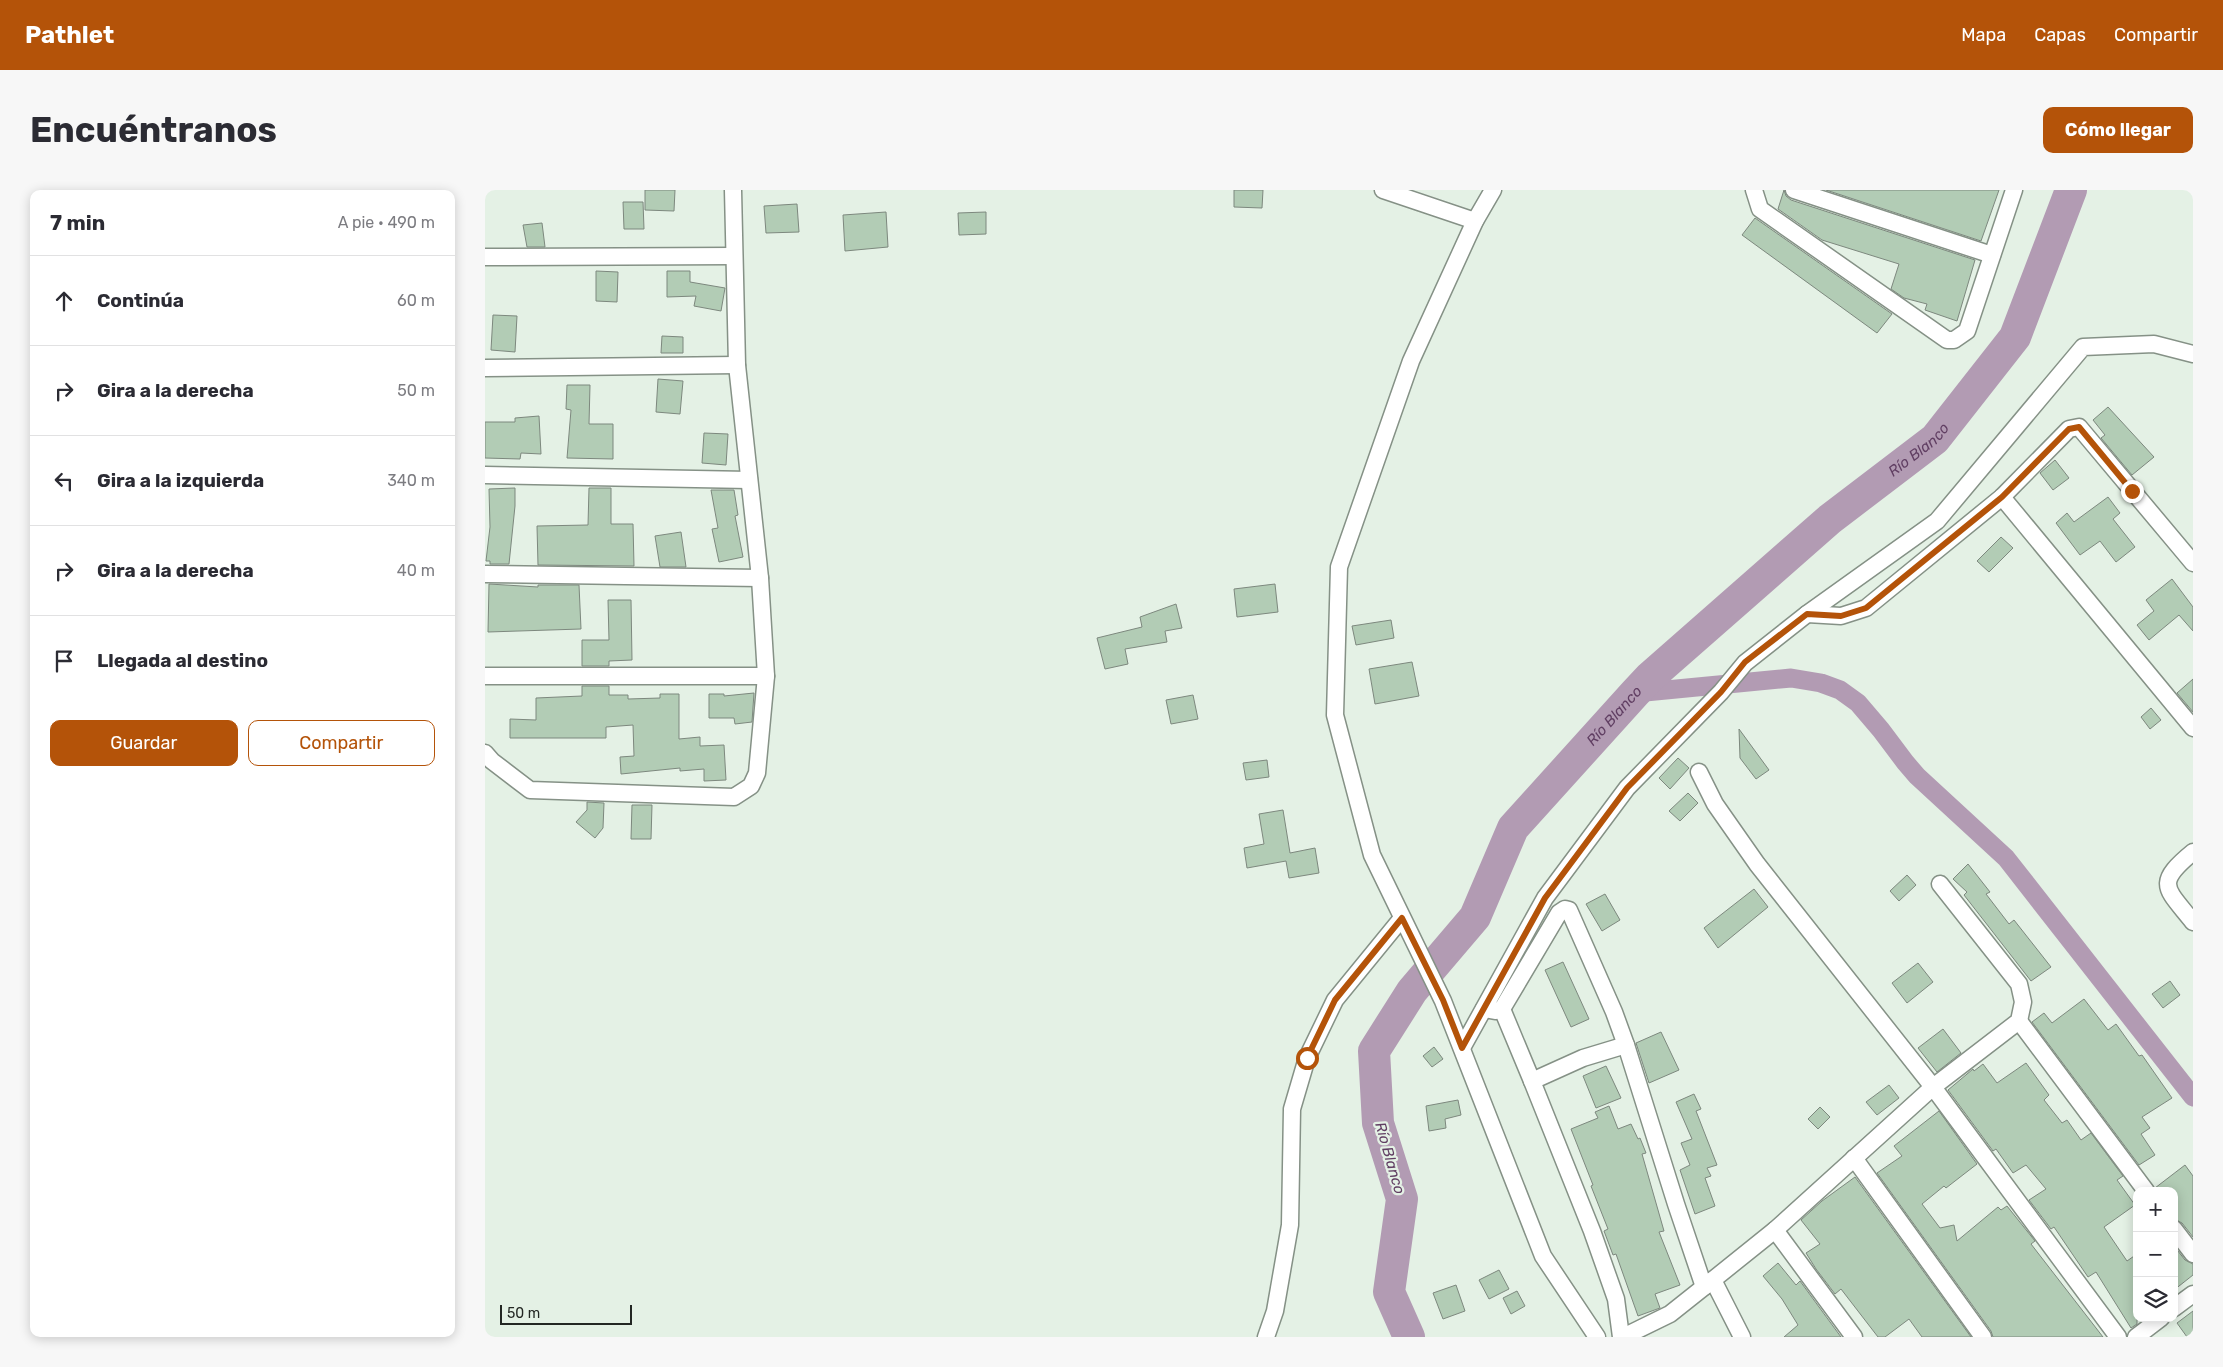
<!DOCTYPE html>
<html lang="es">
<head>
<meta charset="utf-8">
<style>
	body { margin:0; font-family:Rubik,sans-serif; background:#f7f7f7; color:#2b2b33 }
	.controls { position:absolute; right:15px; bottom:15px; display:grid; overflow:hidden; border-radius:10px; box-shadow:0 2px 12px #0003 }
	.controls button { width:45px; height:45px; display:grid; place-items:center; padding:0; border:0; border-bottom:1px solid #e1e1e2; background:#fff; color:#2b2b33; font:25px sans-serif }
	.scale { position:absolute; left:15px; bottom:12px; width:132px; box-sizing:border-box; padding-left:5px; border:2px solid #232723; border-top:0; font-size:14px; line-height:18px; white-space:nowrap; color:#232723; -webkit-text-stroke:4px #e4f1e5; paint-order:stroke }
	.stop { position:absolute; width:15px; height:15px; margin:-11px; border:4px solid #b45309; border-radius:50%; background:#fff }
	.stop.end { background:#b45309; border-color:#fff; box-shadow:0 1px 5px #0008 }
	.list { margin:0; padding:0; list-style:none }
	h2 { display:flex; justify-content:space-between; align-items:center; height:65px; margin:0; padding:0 20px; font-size:21px }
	h2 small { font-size:16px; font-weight:400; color:#7c7c81 }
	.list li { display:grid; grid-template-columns:32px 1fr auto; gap:15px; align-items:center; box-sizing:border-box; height:90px; padding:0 20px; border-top:1px solid #e1e1e2 }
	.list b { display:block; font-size:19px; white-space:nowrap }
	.list em { font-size:16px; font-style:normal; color:#7c7c81 }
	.actions { display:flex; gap:10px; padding:15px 20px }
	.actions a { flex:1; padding:11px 0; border:1px solid #b45309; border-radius:10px; text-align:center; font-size:18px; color:#b45309 }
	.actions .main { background:#b45309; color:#fff }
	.icon { flex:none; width:28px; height:28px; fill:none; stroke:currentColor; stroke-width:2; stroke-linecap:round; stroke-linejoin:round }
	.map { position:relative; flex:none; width:1708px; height:1147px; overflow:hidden; border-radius:10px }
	header { display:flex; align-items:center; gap:30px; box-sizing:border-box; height:70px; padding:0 25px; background:#b45309; color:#fff }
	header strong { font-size:24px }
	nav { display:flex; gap:28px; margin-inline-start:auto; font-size:18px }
	.intro { display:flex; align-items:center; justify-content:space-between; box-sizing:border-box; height:120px; padding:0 30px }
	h1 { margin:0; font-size:35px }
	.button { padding:12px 22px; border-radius:10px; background:#b45309; color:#fff; font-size:18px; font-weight:700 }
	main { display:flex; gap:30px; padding:0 30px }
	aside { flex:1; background:#fff; border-radius:10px; box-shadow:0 2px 12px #0003 }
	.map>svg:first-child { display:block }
</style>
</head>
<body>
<header>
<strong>Pathlet</strong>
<nav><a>Mapa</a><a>Capas</a><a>Compartir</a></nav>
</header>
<div class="intro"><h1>Encuéntranos</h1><a class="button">Cómo llegar</a></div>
<main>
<aside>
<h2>7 min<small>A pie · 490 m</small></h2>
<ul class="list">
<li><svg class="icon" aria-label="ahead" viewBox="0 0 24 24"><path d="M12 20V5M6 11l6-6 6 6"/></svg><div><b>Continúa</b></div><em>60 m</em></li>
<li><svg class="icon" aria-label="right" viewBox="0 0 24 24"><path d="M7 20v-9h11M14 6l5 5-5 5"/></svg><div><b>Gira a la derecha</b></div><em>50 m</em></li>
<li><svg class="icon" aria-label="left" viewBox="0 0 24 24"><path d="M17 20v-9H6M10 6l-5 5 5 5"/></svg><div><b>Gira a la izquierda</b></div><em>340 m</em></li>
<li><svg class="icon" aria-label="right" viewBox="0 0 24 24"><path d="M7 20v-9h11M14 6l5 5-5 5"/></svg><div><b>Gira a la derecha</b></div><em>40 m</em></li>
<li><svg class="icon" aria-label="arrive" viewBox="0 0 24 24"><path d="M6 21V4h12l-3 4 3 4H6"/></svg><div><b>Llegada al destino</b></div></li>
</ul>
<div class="actions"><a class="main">Guardar</a><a>Compartir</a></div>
</aside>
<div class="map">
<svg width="1708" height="1147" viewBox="0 0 1708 1147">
	<rect width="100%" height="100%" fill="#e4f1e5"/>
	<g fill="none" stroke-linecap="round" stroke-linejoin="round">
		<polyline stroke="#b29bb3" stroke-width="19" points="1150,503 1306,488 1336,493 1355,500 1373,513 1396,540 1420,572 1432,586 1521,668 1708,907"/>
		<path stroke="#b29bb3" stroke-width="32" id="s1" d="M 924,1147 L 904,1102 L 917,1009 L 893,933 L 889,861 L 927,801 L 990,727 L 1028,638 L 1150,503 L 1165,487 L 1345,329 L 1450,249 L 1530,147 L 1586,0"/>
	</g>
	<g fill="#b2ccb5" stroke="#7d887e">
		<polygon points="160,0 190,0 189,21 160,20"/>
		<polygon points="749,0 778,0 777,18 749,17"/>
		<polygon points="1299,0 1301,6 1306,10 1490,70 1472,131 1440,120 1442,114 1419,108 1406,99 1414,74 1337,50 1293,19"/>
		<polygon points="1341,0 1514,0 1496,51"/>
		<polygon points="138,12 158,12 159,39 139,39"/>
		<polygon points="312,14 314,42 281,43 279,16"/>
		<polygon points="401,22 403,57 360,61 358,25"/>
		<polygon points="501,22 501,44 474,45 473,23"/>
		<polygon points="1270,28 1407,124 1392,143 1257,45"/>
		<polygon points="57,33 60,57 42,57 38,35"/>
		<polygon points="111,81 133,82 132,112 111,111"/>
		<polygon points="182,81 205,81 205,92 240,98 236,121 209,116 211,106 182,107"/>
		<polygon points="8,125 32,126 30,162 6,160"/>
		<polygon points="177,146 198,147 198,163 176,163"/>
		<polygon points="173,189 198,191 195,224 171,222"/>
		<polygon points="82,195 105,195 104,234 128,234 128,269 82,268 86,220 81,219"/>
		<polygon points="1623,217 1669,267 1647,285 1616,248 1620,245 1608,230"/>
		<polygon points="54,226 56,264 36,263 35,269 0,268 0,232 30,232 30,228"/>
		<polygon points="219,243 243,244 241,275 217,273"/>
		<polygon points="1570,270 1584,288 1568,300 1555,283"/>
		<polygon points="30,298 30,316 24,374 5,374 5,371 1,371 5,337 4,299"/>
		<polygon points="104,298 126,298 126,334 148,334 149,376 53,375 52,336 103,335"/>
		<polygon points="226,300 249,300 253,325 250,326 258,367 234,372 227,339 233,338"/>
		<polygon points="1623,307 1635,323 1628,329 1650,357 1631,372 1615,351 1595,365 1571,333 1582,323 1589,332"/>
		<polygon points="196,342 201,377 175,377 170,346"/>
		<polygon points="1516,347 1528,358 1504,382 1492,371"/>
		<polygon points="1687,389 1708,417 1708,441 1694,425 1664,450 1652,435 1669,421 1661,410"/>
		<polygon points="4,394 53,397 53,395 94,395 96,439 3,442"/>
		<polygon points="790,394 793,422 752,427 749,399"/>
		<polygon points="123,410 146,410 147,470 124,471 124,476 97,476 97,450 124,450"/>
		<polygon points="691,414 697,438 680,441 682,452 640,459 643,474 620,479 612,448 657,437 655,427"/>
		<polygon points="906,430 909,448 871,455 867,436"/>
		<polygon points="927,472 934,506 890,514 884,479"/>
		<polygon points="1708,489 1708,522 1692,503"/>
		<polygon points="97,496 124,496 124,505 143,505 143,509 175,508 175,504 194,504 194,549 215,547 215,556 239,555 241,590 219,591 219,579 195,581 195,578 136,584 135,567 149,566 148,535 121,537 121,548 25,548 25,529 51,530 51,508 97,506"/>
		<polygon points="269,503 267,532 250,534 249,528 224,528 224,504 239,504 239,506"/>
		<polygon points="708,505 713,529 686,534 681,510"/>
		<polygon points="1666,518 1676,530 1665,539 1656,527"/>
		<polygon points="1254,539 1284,580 1271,589 1255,568"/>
		<polygon points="1193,568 1204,578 1185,599 1174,588"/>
		<polygon points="782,570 784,587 761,590 758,573"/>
		<polygon points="1203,603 1213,613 1195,631 1184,621"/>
		<polygon points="102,612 119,613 118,638 110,648 91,632 102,620"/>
		<polygon points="147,615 167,615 166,649 146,649"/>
		<polygon points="798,620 805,663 830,658 834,683 804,688 801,671 762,678 759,658 779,654 774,624"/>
		<polygon points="1483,674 1505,702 1501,704 1524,734 1529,730 1566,777 1546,791 1479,705 1482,702 1468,689"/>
		<polygon points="1422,685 1431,695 1414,711 1405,701"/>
		<polygon points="1269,699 1283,717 1233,758 1219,738"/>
		<polygon points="1120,704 1135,730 1117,741 1101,714"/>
		<polygon points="1078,772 1104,829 1086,837 1060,780"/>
		<polygon points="1433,773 1448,792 1422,813 1407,793"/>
		<polygon points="1685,791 1695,805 1678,818 1667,804"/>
		<polygon points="1599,809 1623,840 1631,834 1654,866 1657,865 1687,908 1657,927 1665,938 1656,944 1670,965 1654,975 1547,832 1559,823 1567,833"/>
		<polygon points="1458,839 1476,863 1452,882 1433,858"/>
		<polygon points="1176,842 1194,880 1164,893 1151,853"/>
		<polygon points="949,857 958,869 947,877 938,866"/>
		<polygon points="1541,873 1564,905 1559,910 1577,933 1582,930 1596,950 1606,943 1638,986 1632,990 1650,1015 1619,1037 1642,1071 1652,1064 1652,1134 1646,1138 1611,1082 1603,1087 1569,1037 1566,1039 1544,1010 1561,999 1541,975 1528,983 1511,959 1508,961 1463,900 1488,879 1489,881 1498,874 1512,893"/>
		<polygon points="1121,876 1136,908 1111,918 1098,886"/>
		<polygon points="1404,895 1414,908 1392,925 1381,912"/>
		<polygon points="1209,904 1216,919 1211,921 1232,975 1222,978 1226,986 1220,988 1230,1016 1210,1024 1195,980 1205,975 1196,953 1207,949 1191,912"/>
		<polygon points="973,910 976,925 960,929 961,938 944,941 941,916"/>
		<polygon points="1124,916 1133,939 1146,934 1153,949 1155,948 1161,963 1157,964 1179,1041 1174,1042 1195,1095 1170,1104 1175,1118 1153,1126 1131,1064 1128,1065 1119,1041 1123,1039 1106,996 1108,995 1086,939 1113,928 1110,922"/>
		<polygon points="1335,917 1345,927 1333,939 1323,929"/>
		<polygon points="1454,921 1492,974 1461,998 1459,996 1437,1014 1455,1038 1469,1035 1472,1051 1513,1017 1516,1020 1522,1016 1550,1051 1546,1054 1618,1147 1508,1147 1506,1141 1392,983 1417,966 1409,956"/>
		<polygon points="1700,975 1708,986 1708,1047 1697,1033 1689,1029 1689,1001 1671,1001 1670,998"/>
		<polygon points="1370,987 1486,1147 1437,1147 1424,1129 1400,1147 1393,1147 1356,1099 1350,1104 1331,1079 1321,1063 1335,1054 1316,1030 1337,1011"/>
		<polygon points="1689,1056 1700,1070 1708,1074 1708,1085 1689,1100"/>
		<polygon points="1293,1073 1311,1095 1315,1091 1356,1147 1299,1147 1313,1135 1297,1109 1278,1086"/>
		<polygon points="1014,1080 1024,1099 1004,1109 994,1090"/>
		<polygon points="971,1095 980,1121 958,1129 948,1103"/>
		<polygon points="1032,1101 1040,1116 1026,1124 1018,1108"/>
		<polygon points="1708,1121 1708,1147 1702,1147 1692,1133"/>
	</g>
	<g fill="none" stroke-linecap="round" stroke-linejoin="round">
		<g stroke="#859186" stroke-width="19">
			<g id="minor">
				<polyline points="898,0 990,31"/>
				<polyline points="1008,0 990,31 926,171 854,377 850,525 887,665 958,811 1058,1066 1112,1147"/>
				<polyline points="1269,0 1275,19 1462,150 1469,150 1482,141 1529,0"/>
				<polyline points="1309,0 1507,65"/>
				<polyline points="0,67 249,66"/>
				<polyline points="0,178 252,175"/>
				<polyline points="0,285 264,290"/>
				<polyline points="1517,307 1708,538"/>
				<polyline points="0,384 275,388"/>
				<polyline points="1322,424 1356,426 1381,418 1517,307 1584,239 1594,237 1708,373"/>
				<polyline points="0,486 281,486"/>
				<polyline points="0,563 7,571 45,600 249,607 266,596 272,583 281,486 275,388 252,175 248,0"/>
				<polyline points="1214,582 1230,614 1272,674 1448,897 1633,1147"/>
				<path d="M 1708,662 C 1669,694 1681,698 1708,732"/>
				<polyline points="999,819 1010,821 1017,819 1074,723 1080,719 1084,720 1129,822 1141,855 1191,1014 1219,1097"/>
				<polyline points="1017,819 1047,891"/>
				<polyline points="1534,831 1661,1001"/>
				<polyline points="977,858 1060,708 1142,598 1236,502 1260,473 1322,424 1452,331 1598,157 1669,154 1708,164"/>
				<polyline points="1369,968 1498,1147"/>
				<polyline points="1689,1039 1708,1064"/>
				<polyline points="1290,1040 1369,1147"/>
				<polyline points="1228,1090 1257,1147"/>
				<polyline points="1689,1118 1708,1104"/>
				<polyline points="781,1147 790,1121 805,1035 807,919 822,868 850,810 917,728"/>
				<polyline points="1136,1147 1131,1109 1107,1041 1047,891 1098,868 1141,855"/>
				<polyline points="1138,1147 1185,1124 1219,1097 1290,1040 1448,897 1534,831 1538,812 1534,794 1455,694"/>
				<polyline points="1651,1147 1676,1128"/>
			</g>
		</g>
		<use href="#minor" stroke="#fff" stroke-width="16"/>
	</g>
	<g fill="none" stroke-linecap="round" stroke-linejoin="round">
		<polyline stroke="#b45309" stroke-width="6" points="822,868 850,810 917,728 958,810 977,858 1060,708 1142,598 1236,502 1260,472 1322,424 1356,426 1381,418 1517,307 1584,239 1594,237 1647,301"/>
	</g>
	<g text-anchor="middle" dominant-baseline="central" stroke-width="4.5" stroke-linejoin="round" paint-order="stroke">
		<g font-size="15" font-style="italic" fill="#613f63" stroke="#e4f1e5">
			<text stroke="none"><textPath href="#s1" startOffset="1116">Río Blanco</textPath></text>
			<text stroke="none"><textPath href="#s1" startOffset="711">Río Blanco</textPath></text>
			<text transform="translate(905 968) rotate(74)">Río Blanco</text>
		</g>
	</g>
</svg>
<div class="controls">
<button>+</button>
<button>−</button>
<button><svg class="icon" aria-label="layers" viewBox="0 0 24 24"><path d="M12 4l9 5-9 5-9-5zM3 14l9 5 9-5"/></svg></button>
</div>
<div class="scale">50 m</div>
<div class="stop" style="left:822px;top:868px"></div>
<div class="stop end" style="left:1647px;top:301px"></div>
</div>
</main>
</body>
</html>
